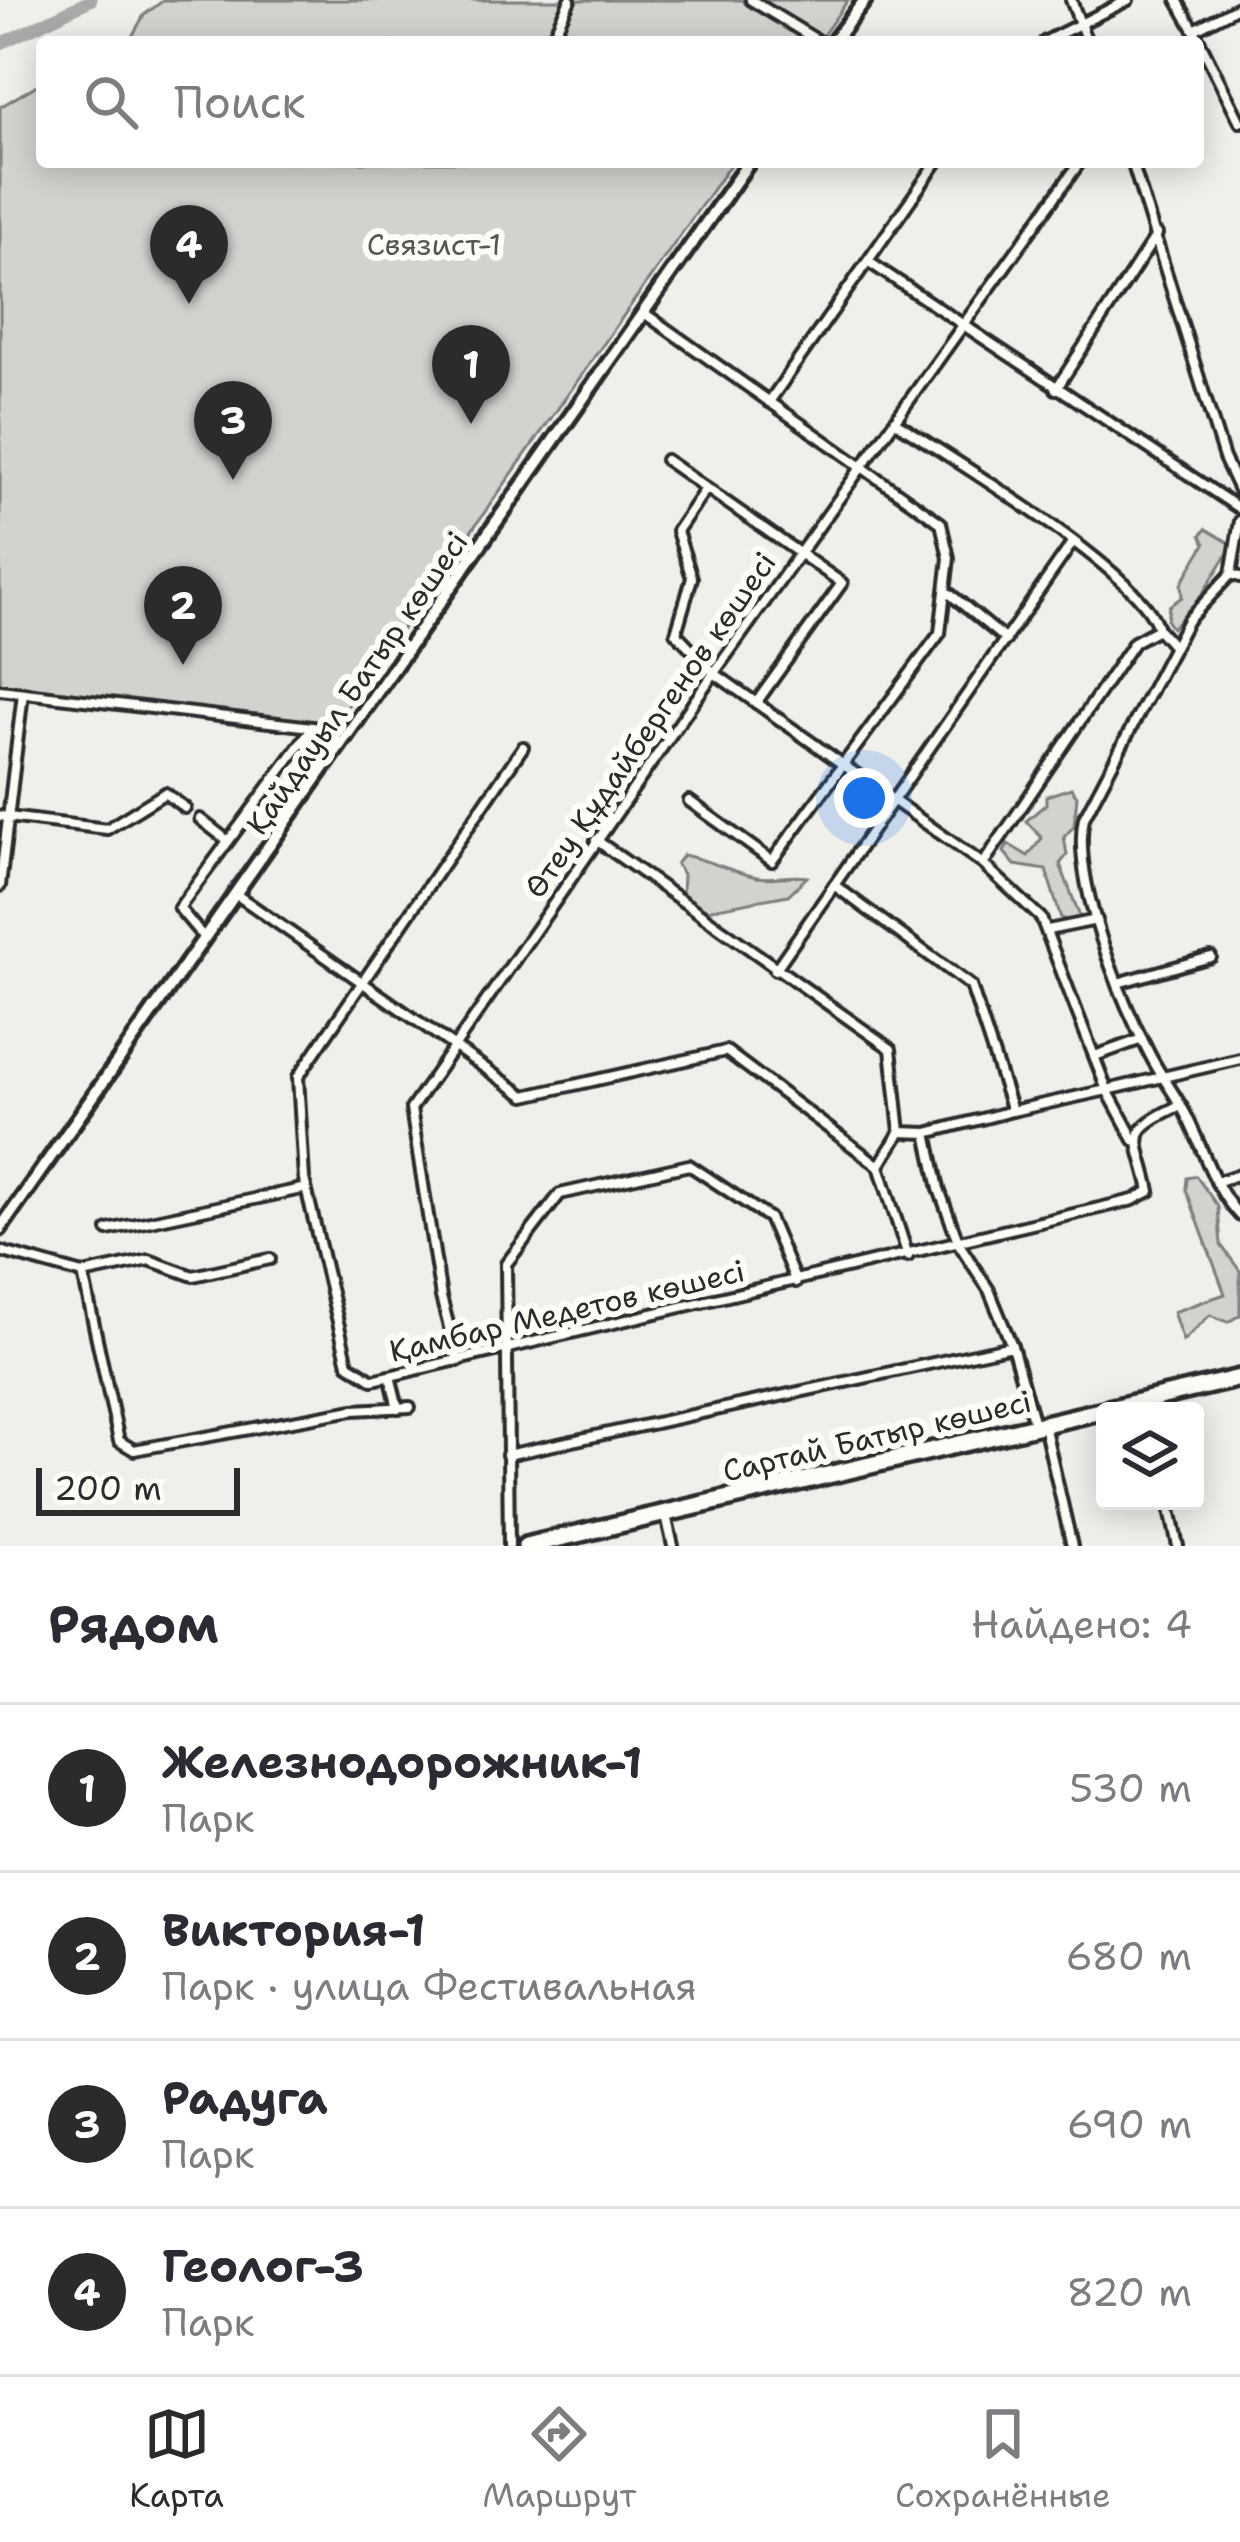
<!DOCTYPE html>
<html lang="ru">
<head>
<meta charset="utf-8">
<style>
	body { margin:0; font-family:"Shantell Sans",sans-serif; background:#f7f7f7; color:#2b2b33 }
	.controls { position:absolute; right:36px; bottom:36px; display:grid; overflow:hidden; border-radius:12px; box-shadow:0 6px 30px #0003 }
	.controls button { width:108px; height:108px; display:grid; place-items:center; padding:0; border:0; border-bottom:3px solid #e1e1e2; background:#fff; color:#2b2b33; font:60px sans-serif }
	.scale { position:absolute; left:36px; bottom:30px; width:204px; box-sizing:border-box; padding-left:12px; border:6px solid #2b2b2b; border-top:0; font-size:33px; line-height:42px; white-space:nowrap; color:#2b2b2b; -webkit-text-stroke:9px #fdfcf7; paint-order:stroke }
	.you { position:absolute; left:864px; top:798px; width:42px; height:42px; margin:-30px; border:9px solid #fff; border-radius:50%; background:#1a73e8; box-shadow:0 0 0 18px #1a73e833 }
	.badge { display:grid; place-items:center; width:78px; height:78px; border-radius:50%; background:#2b2b2b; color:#fff; font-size:39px; font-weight:700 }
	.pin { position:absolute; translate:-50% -99px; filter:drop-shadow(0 3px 6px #0008) }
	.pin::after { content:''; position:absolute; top:63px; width:42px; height:36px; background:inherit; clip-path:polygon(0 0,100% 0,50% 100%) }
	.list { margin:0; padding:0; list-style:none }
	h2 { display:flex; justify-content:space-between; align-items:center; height:156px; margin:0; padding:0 48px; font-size:51px }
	h2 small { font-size:39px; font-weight:400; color:#7c7c81 }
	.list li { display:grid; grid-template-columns:78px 1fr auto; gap:36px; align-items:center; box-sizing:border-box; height:168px; padding:0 48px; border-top:3px solid #e1e1e2 }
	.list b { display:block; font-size:45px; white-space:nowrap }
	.list p { margin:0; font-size:39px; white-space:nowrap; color:#7c7c81 }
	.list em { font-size:39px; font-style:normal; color:#7c7c81 }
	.icon { flex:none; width:66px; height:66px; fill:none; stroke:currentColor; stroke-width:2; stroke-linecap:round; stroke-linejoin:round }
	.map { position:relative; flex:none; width:1240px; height:1546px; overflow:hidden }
	.search { position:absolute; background:#fff; box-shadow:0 6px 30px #0003; left:36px; right:36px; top:36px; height:132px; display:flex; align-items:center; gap:30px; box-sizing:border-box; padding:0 42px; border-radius:12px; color:#7c7c81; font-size:45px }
	.sheet { height:828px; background:#fff }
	nav { display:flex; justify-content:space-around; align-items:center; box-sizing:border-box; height:168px; border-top:3px solid #e1e1e2; background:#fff; font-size:33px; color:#7c7c81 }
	nav a { display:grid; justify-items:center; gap:6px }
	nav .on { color:#2b2b2b }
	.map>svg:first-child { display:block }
</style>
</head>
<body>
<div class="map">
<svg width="1240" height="1546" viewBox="0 0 1240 1546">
	<rect width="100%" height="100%" fill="#f0efeb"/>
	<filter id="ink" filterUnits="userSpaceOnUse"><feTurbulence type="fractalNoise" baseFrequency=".00833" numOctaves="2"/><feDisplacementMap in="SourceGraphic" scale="24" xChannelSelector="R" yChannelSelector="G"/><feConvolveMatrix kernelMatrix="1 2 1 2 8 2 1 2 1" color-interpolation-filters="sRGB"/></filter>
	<g filter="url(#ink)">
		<g fill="#d3d2cf" stroke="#7f7e7d" stroke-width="3">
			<polygon points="164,0 848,0 818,42 129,42 144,15"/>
			<polygon points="42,82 42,162 732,162 328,734 0,690 0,107"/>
			<polygon points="1206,529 1233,545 1196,604 1172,628 1167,621 1169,606 1182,597 1181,584 1205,544 1201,535"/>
			<polygon points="1071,788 1077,796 1074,826 1064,837 1067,855 1060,864 1080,917 1070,921 1061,918 1046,870 1015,865 1004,852 1008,844 1028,856 1042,838 1026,821 1046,804 1046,796"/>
			<path d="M 683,855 C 706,859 732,872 757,877 C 773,880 790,874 807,877 L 788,895 L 707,910 L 682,896 L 683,874 L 676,864 Z"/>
			<polygon points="1196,1176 1218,1207 1221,1245 1240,1271 1240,1315 1228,1322 1210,1315 1183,1341 1173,1312 1225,1294 1186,1189 1187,1178"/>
		</g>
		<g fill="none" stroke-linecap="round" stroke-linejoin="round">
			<polyline stroke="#aaa9a7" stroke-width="12" points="0,44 91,0"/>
			<g stroke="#2b2b2b" stroke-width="16">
				<g id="street">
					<polyline points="751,0 820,42"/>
					<polyline points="1071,0 1087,42"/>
					<polyline points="1177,0 1194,30 1240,6"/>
					<polyline points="1194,30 1240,122"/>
					<polyline points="550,42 570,0"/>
					<polyline points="1044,42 1128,0"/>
					<polyline points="1132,162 1224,458 1240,492"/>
					<polyline points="869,262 1240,509"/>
					<polyline points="644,313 941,523 949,558 940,633 772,861 689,801"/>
					<polyline points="1056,389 1157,234"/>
					<polyline points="769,402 937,162"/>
					<polyline points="666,460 842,583 756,703"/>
					<path d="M 705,490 L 677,531 L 692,578 L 676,633 L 714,673 L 983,864 L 1134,642 L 1158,629 C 1146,575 950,458 897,423"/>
					<polyline points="1231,574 1240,521"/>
					<path d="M 1240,577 L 1231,574 L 1188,620 L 1084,818 C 1071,879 1121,1000 1150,1055 C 1161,1077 1178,1097 1188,1119 C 1204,1151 1214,1189 1240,1216"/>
					<polyline points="950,594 1006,640"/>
					<polyline points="1158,629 1173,646"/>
					<polyline points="0,690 320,728 341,742"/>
					<path d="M 523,747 L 298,1077 L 304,1179 L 348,1364 L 373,1380 L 1133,1200 L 1150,1191 C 1139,1137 1120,1132 1181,1105"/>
					<polyline points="0,816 107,829 165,793 185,808"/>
					<polyline points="200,819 228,841"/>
					<polyline points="596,840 891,1049 900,1132 879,1166 908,1256"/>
					<polyline points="983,864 1041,918 1107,1090 1012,1111"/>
					<polyline points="834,885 971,986 1012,1111 927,1133 939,1189 959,1244 989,1290 1012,1346 1034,1424"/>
					<polyline points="0,886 23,693"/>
					<polyline points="237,895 525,1096 726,1051 879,1166"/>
					<polyline points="1048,930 1097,920"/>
					<polyline points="205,939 179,908 312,728"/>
					<polyline points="775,970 1073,542"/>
					<polyline points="1121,982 1211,957"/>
					<polyline points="1095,1056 1142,1039"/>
					<polyline points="900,1132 927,1133"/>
					<polyline points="1134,1140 1107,1090 1240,1059"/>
					<polyline points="1216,1182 1240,1174"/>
					<polyline points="108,1230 306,1188"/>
					<polyline points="0,1251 83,1274 149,1260 193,1276 270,1259"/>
					<polyline points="83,1274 119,1441 134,1450 353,1410 410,1407"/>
					<polyline points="458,1361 441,1297 411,1109 714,673 1080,162"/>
					<polyline points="390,1376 398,1408"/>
					<polyline points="1044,1425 1072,1546"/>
					<polyline points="507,1455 1012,1346"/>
					<polyline points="1168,1501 1178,1546"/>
					<polyline points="666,1515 673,1546"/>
					<polyline points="509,1546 506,1264 560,1194 689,1165 769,1218 796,1282"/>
				</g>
			</g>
			<g stroke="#2b2b2b" stroke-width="20">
				<g id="secondary">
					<polyline points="833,42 865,0"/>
					<polyline points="0,1229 749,162"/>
				</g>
			</g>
			<g stroke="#2b2b2b" stroke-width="24">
				<polyline id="highway" points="526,1546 1240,1378"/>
			</g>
			<use href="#street" stroke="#fdfcf7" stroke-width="8"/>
			<use href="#secondary" stroke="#fdfcf7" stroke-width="10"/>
			<use href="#highway" stroke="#fdfcf7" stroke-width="15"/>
		</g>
	</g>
	<g text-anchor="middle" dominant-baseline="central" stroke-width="12" stroke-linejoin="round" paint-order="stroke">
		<g font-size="30" fill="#555554" stroke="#fdfcf7">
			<text x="434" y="244">Связист-1</text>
		</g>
		<g font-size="30" fill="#2b2b2b" stroke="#fdfcf7">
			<text transform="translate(357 683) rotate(-55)">Қайдауыл Батыр көшесі</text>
			<text transform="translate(650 725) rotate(-55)">Өтеу Құдайбергенов көшесі</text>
			<text transform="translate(567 1311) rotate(-13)">Қамбар Медетов көшесі</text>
			<text transform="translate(877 1436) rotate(-13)">Сартай Батыр көшесі</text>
		</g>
	</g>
</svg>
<div class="controls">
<button><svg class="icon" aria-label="layers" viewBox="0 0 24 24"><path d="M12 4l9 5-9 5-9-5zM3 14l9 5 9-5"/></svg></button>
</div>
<div class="scale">200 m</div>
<div class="you"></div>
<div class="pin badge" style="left:471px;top:424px">1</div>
<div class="pin badge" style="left:183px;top:665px">2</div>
<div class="pin badge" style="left:233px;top:480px">3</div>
<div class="pin badge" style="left:189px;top:304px">4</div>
<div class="search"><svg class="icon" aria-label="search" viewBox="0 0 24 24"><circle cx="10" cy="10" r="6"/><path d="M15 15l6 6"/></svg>Поиск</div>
</div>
<section class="sheet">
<h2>Рядом<small>Найдено: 4</small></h2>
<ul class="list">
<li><span class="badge">1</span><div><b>Железнодорожник-1</b><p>Парк</p></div><em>530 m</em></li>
<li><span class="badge">2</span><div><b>Виктория-1</b><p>Парк · улица Фестивальная</p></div><em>680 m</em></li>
<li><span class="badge">3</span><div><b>Радуга</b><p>Парк</p></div><em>690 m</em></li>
<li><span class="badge">4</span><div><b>Геолог-3</b><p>Парк</p></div><em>820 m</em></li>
</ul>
</section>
<nav>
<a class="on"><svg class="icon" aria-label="map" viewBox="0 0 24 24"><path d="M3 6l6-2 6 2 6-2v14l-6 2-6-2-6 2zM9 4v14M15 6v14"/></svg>Карта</a>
<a><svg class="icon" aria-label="directions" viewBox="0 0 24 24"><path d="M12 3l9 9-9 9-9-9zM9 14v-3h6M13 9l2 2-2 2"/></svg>Маршрут</a>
<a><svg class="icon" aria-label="saved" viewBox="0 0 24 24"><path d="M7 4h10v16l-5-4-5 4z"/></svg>Сохранённые</a>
</nav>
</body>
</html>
